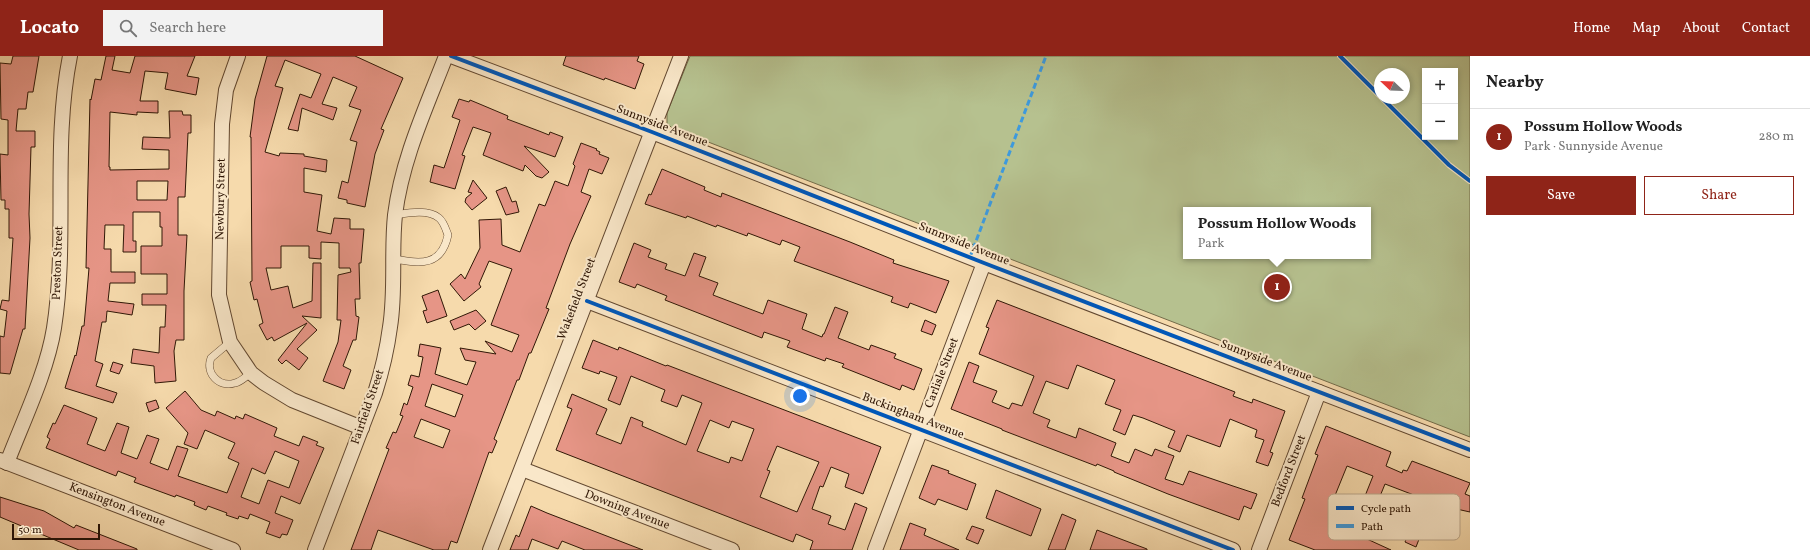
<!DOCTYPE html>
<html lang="en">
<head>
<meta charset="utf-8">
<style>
	body { margin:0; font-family:Vollkorn,serif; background:#f2f2f2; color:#222 }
	.controls { position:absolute; right:12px; top:12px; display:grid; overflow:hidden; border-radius:0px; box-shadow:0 2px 6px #0003 }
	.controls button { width:36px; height:36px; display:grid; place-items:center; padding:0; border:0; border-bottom:1px solid #e0e0e0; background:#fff; color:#222; font:20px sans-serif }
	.compass { position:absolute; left:1374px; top:12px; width:36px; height:36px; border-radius:50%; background:#fff; box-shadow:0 2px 6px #0003; rotate:293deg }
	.scale { position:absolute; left:12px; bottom:10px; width:88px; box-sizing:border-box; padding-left:4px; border:2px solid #301706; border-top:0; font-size:11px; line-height:14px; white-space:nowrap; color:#301706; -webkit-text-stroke:3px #f9e7c9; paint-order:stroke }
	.you { position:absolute; left:800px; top:340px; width:14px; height:14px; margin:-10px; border:3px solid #fff; border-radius:50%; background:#1a73e8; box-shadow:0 0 0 6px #1a73e833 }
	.badge { display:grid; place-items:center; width:26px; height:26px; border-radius:50%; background:#8f2418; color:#fff; font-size:13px; font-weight:700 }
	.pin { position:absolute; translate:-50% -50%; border:2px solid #fff; box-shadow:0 1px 4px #0006 }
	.popup { position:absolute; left:1183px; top:151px; width:188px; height:52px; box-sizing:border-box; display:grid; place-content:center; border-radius:0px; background:#fff; filter:drop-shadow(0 1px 3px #0005); font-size:13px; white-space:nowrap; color:#767676 }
	.popup b { font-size:15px; color:#222 }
	.popup::after { content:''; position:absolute; left:50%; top:100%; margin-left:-8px; border:8px solid transparent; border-top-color:#fff }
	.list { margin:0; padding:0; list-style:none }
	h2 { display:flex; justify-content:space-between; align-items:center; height:52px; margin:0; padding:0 16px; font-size:17px }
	h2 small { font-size:13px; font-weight:400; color:#767676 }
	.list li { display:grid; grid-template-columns:26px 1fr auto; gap:12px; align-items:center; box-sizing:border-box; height:56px; padding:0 16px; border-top:1px solid #e0e0e0 }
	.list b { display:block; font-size:15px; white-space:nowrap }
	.list p { margin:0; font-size:13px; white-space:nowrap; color:#767676 }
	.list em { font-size:13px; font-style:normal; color:#767676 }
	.actions { display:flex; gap:8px; padding:12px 16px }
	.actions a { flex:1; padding:9px 0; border:1px solid #8f2418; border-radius:0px; text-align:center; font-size:14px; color:#8f2418 }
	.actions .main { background:#8f2418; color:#fff }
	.icon { flex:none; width:22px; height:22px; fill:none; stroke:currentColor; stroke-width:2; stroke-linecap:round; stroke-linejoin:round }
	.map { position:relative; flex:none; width:1470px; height:494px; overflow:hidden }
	header { display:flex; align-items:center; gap:24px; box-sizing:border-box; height:56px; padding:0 20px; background:#8f2418; color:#fff }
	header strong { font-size:19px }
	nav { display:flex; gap:22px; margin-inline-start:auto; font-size:14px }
	.search { width:280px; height:36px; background:#f2f2f2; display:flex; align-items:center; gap:10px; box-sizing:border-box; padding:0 14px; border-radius:0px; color:#767676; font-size:15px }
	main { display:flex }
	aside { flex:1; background:#fff }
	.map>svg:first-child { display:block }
</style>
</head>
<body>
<header>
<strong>Locato</strong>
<div class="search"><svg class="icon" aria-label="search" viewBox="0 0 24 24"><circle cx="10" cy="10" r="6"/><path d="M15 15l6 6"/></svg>Search here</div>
<nav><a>Home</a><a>Map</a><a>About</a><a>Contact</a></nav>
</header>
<main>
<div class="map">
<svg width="1470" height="494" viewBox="0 0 1470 494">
	<rect width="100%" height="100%" fill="#f6daac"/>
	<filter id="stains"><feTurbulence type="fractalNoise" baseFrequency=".005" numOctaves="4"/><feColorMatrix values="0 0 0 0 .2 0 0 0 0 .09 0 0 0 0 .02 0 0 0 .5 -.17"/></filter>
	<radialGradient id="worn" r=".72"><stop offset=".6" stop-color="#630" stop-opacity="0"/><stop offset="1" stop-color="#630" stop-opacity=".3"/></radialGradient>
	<path fill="#b6c18f" stroke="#736c4a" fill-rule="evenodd" d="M 690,0 L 1470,0 L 1470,381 L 672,72 L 667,67 L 667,57 ZM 1425,15 L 1455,15 L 1455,81 L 1425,81 ZM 1380,18 L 1404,18 L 1404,42 L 1380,42 ZM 1186,154 L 1368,154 L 1368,200 L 1186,200 Z"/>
	<g fill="#e69586" stroke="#301706" fill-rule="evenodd">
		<polygon points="13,0 39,0 33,36 28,36 26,53 18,53 16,75 35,75 35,91 31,91 29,158 30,182 25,273 23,273 10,318 0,317 0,280 4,281 7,255 0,253 2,244 9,245 13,182 9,182 9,153 5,153 5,144 1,144 0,98 8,99 8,64 1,63 0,7 11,8"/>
		<path d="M 106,0 L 115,0 L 112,14 L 130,17 L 135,0 L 195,0 L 187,20 L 199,22 L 196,39 L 165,33 L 168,17 L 145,15 L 140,45 L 158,45 L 158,57 L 137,56 L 137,59 L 110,56 L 109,111 L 110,111 L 110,114 L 169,113 L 169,94 L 142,93 L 143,81 L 170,82 L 169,55 L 182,55 L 183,59 L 191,59 L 191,77 L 188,77 L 185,141 L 178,141 L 178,179 L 187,179 L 184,235 L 184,284 L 176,284 L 174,295 L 176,325 L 155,327 L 154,310 L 131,307 L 133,293 L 159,297 L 160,271 L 165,271 L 166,249 L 142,249 L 142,238 L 167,238 L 167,218 L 141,218 L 141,190 L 162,190 L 162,171 L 160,171 L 160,156 L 133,156 L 133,185 L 136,185 L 136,196 L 123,196 L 124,169 L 105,169 L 104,193 L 111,193 L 111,216 L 135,216 L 135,227 L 110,227 L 108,245 L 134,248 L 132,259 L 107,255 L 106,266 L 102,266 L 95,305 L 103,308 L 96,330 L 117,337 L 113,347 L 65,332 L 75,299 L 76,300 L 82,270 L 84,270 L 86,248 L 89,212 L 86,212 L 90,43 L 91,44 L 95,23 L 101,24 ZM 137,125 L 168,125 L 167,144 L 137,144 Z"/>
		<polygon points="267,0 355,0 403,22 381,73 384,74 375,98 365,151 347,147 347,144 338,142 342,125 348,127 357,86 350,84 361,54 349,50 357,31 333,21 322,48 337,52 333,64 302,52 298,75 288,73 300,38 311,42 321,18 285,4 275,30 283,32 265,96 279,100 280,97 304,98 304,100 327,104 326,116 304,112 304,136 322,139 317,175 331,178 334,162 350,163 350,173 364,173 361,207 359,207 360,243 355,243 356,260 359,261 356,284 353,284 343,310 351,314 344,333 323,325 338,286 341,264 337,264 338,219 351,216 350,212 339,212 339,187 321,186 321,203 309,202 309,190 281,190 281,212 266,212 271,234 288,230 293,252 312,245 313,207 321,207 321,262 302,260 317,274 297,293 308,302 299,314 286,304 282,308 278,304 307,267 274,285 272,281 267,284 259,269 263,267 257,243 254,244 250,226 252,225 251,81 250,81 255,43"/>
		<polygon points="566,0 639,0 637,5 644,8 635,33 605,22 604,24 563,9"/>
		<polygon points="459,43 469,46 470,44 482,49 508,60 507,63 539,75 549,79 550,76 563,81 555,101 524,90 549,116 542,122 536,120 525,109 523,115 483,99 491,77 473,71 462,99 465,100 455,133 430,126 434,109 444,112 460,64 452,61"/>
		<path d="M 581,87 L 597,93 L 596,94 L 600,96 L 599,98 L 609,102 L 602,118 L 589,113 L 581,136 L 591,140 L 570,188 L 546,252 L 549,253 L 531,297 L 529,297 L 519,324 L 517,324 L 494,383 L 497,385 L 492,397 L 489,396 L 457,487 L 451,485 L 448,494 L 434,494 L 378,474 L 371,494 L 351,494 L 389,393 L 386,392 L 393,376 L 396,377 L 403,360 L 400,359 L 404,347 L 407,349 L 413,331 L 408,329 L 411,319 L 419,321 L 423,301 L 418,300 L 420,288 L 441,292 L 435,318 L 467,329 L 476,306 L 465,304 L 460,292 L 496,298 L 485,285 L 512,296 L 519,279 L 491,269 L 512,213 L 489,205 L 479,228 L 481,231 L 464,245 L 450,228 L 461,218 L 465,223 L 480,192 L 479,164 L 501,163 L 502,189 L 520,196 L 539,148 L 545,150 L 555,125 L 568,130 L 575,110 L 573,108 ZM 432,328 L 463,339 L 455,361 L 425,350 ZM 421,363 L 450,374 L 443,392 L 414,381 Z"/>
		<polygon points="662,113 705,131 704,134 721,141 722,137 850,186 894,204 893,207 949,225 936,257 910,247 908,252 891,246 893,241 794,205 800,191 782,184 780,189 748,177 747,180 717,169 716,171 687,160 686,162 645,148 649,138 651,139"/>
		<polygon points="473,124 487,142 472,154 465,146 466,142 472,137 468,136"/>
		<polygon points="506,131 512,146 516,145 519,156 506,159 496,135"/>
		<polygon points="634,187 651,194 648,201 667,208 665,213 685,220 694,197 706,201 699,220 718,227 713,239 763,258 768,244 790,252 807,258 802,273 822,281 823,278 824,278 835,251 848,256 838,282 869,294 871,289 896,298 894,302 922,313 914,334 902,329 900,334 842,311 844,308 826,302 825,305 787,291 790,285 764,276 762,282 665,244 667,240 637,228 635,232 619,226"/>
		<polygon points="438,234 447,260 427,267 423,255 427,254 422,240"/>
		<polygon points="997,244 1235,336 1233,340 1252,347 1253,343 1285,355 1270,396 1273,397 1268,410 1256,406 1264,384 1255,381 1257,374 1230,363 1220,391 1187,379 1180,396 1168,391 1175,375 1143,362 1133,359 1125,379 1113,374 1121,354 1105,348 1115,324 1077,309 1068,333 1046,325 1033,357 1050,364 1047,371 1076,382 1079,372 1116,387 1111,400 1129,407 1135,393 1152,400 1155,393 1174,400 1165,423 1183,429 1189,415 1233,430 1257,438 1251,453 1244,450 1239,464 1168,438 1114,416 1114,415 1097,408 1096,410 1083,405 1002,374 1002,373 951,353 969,306 979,310 973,326 997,335 992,346 1009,353 1012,347 1022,350 1034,320 979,298 989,272 986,271"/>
		<polygon points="476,254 486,265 475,274 469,268 454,274 450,265"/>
		<polygon points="925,264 936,269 932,279 921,275"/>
		<path d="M 593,284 L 618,294 L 619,291 L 666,310 L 667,309 L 881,391 L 863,438 L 845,431 L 849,418 L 831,411 L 823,431 L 820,430 L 812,453 L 831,460 L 828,468 L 845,474 L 855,447 L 867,452 L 852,494 L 810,494 L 813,485 L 796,478 L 793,486 L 556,394 L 572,353 L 567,351 L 572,338 L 607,353 L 596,378 L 621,388 L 631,361 L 643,366 L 642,370 L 686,389 L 702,347 L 682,339 L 677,351 L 661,345 L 665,334 L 631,320 L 620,349 L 608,344 L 617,321 L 600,315 L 599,318 L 582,312 ZM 710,364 L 729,372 L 732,365 L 754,373 L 742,405 L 731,401 L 729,407 L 697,395 ZM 777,390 L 819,406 L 797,456 L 760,441 L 770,415 L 767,414 Z"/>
		<polygon points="113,306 123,309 119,318 110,315"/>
		<path d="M 185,335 L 201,354 L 215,360 L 217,355 L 235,363 L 236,360 L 243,363 L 245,358 L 277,372 L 274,380 L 299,390 L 303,380 L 318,386 L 316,389 L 324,392 L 300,448 L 281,440 L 275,457 L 293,464 L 287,479 L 282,478 L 280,482 L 266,477 L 270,466 L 250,458 L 248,463 L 239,460 L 238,463 L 226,459 L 227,457 L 208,450 L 206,454 L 194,449 L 195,446 L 176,439 L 175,441 L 134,426 L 136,422 L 118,415 L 116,420 L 46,392 L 50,383 L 47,381 L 53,367 L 55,368 L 64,349 L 97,362 L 87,388 L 105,395 L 117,367 L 129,371 L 121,397 L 137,403 L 147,379 L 159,383 L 150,407 L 168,414 L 177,390 L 188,393 L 178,420 L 227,437 L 239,407 L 228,402 L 235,387 L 205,374 L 197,393 L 184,388 L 188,377 L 166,352 ZM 275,395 L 299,405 L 289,432 L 268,424 L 259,448 L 241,441 L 252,412 L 265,418 Z"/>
		<polygon points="156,344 159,352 149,356 146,347"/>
		<polygon points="1326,370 1391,396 1386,410 1402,417 1403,414 1407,415 1412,405 1470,427 1465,438 1470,440 1470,456 1452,452 1448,463 1435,458 1429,472 1418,468 1427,444 1385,428 1376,450 1363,445 1373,420 1347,410 1334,442 1365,455 1356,478 1391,494 1315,494 1289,484 1305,443 1302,442 1318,399 1315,398"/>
		<polygon points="932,409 949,415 948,417 976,428 967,454 938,443 935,449 919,442"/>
		<polygon points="996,434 1041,453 1031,480 986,462"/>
		<polygon points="0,441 44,455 74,472 76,469 137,493 137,494 79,494 0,461"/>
		<polygon points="531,450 547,457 643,494 585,494 562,485 558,493 532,483 528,494 510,494 516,479 519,481"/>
		<polygon points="1062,458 1076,464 1065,494 1048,494"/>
		<polygon points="910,467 926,473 924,479 959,494 900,494"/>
		<polygon points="972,470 984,474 978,488 966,483"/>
		<polygon points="1097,474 1147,493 1147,494 1090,494"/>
		<polygon points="1410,474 1421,478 1416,491 1405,486"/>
	</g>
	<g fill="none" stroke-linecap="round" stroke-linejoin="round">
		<g stroke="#624830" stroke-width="8">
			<g id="service">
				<path d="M 393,203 C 419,207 441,212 448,179 C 446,174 444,166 439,162 C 428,153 408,157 395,159"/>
				<path d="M 230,286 L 211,302 C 205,317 219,332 235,327 C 241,326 246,320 251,317"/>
			</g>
		</g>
		<g stroke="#624830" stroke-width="16">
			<g id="minor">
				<polyline points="238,0 226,34 222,68 219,239 230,286 251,317 264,327 292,344 362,372"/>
				<polyline points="451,0 652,76 984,207 1470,394"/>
				<polyline points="587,245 1233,494"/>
				<polyline points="0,404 233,494"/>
				<path d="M 7,407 C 23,365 47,316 54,272 C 68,182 52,90 70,0"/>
				<polyline points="522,413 732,494"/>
				<path d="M 315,494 L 375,337 C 382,315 387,294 390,271 C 396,234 391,196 395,159 C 402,103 426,52 446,0"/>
				<polyline points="490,494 681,0"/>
				<polyline points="875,494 984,207"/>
				<polyline points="1259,494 1319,336"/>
			</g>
		</g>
		<use href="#service" stroke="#f9e7c9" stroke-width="7"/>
		<use href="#minor" stroke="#f9e7c9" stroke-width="14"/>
		<polyline stroke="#3e9add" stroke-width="3" stroke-dasharray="6 3" stroke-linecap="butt" points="970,201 1046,0"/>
		<g stroke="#f9e7c9" stroke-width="6">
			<g id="cycleway">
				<polyline points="451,0 652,76 984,207 1470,394"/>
				<polyline points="1340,0 1380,40"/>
				<polyline points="1382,42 1449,109 1470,125"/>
				<polyline points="587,245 1233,494"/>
			</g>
		</g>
		<use href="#cycleway" stroke="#0057b8" stroke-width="4"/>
	</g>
	<g text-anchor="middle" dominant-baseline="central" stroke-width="4" stroke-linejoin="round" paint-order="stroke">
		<g font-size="12" fill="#301706" stroke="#f9e7c9">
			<text transform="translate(662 70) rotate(21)">Sunnyside Avenue</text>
			<text transform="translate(221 143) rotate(-89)">Newbury Street</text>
			<text transform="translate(964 188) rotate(22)">Sunnyside Avenue</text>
			<text transform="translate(58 207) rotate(-88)">Preston Street</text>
			<text transform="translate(577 243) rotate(-69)">Wakefield Street</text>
			<text transform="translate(1266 305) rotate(21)">Sunnyside Avenue</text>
			<text transform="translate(942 317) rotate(-69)">Carlisle Street</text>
			<text transform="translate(368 351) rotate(-71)">Fairfield Street</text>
			<text transform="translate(913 360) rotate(21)">Buckingham Avenue</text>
			<text transform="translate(1289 415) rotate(-69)">Bedford Street</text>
			<text transform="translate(117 449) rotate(21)">Kensington Avenue</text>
			<text transform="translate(627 454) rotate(21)">Downing Avenue</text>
		</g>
	</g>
	<rect x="1328" y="438" width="132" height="46" rx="6" fill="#f9e7c9" stroke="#bda98e" stroke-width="1"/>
	<rect x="1336" y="450" width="18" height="4" fill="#0057b8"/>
	<rect x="1336" y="468" width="18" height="4" fill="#3e9add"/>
	<g font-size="11" fill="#301706">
		<text x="1361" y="456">Cycle path</text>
		<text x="1361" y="474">Path</text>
	</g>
	<rect width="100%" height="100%" filter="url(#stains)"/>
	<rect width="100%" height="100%" fill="url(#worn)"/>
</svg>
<div class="controls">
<button>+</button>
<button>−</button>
</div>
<svg class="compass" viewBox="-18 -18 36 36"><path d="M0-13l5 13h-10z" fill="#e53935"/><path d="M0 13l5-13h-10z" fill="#767676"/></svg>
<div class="scale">50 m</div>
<div class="you"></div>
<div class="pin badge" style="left:1277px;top:231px">1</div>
<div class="popup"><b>Possum Hollow Woods</b>Park</div>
</div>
<aside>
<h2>Nearby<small></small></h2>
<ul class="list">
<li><span class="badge">1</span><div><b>Possum Hollow Woods</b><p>Park · Sunnyside Avenue</p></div><em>280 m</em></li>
</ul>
<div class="actions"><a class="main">Save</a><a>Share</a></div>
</aside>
</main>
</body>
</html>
